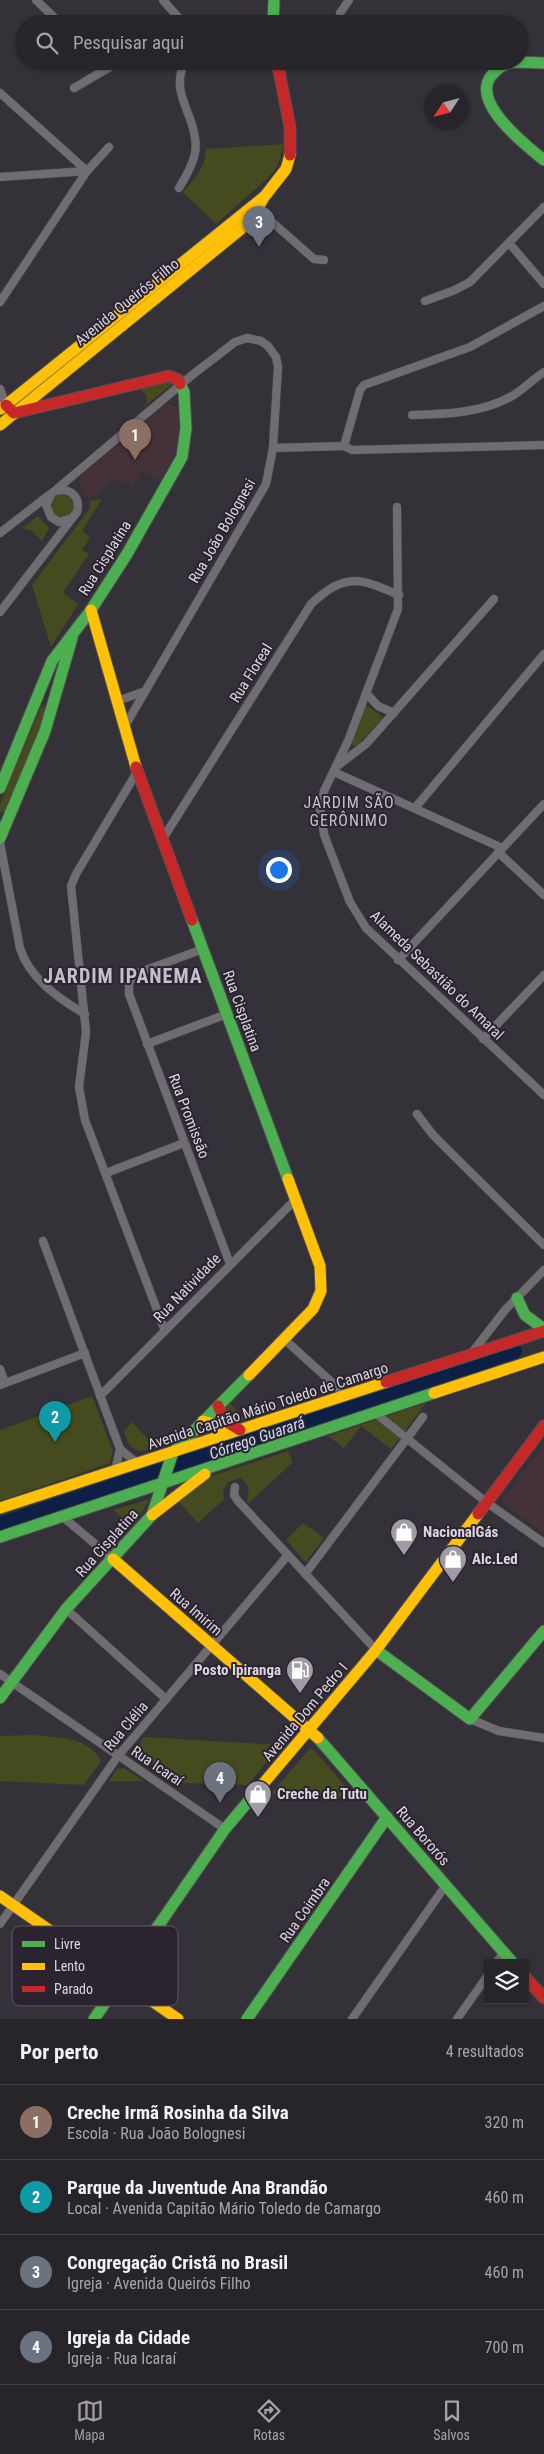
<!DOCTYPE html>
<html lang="pt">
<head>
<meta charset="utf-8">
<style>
	body { margin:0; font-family:"Roboto Condensed",sans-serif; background:#343136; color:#f1f3f6 }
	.controls { position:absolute; right:15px; bottom:15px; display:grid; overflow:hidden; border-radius:0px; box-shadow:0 1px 4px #0004 }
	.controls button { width:45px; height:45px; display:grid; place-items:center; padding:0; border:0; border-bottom:1px solid #444247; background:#28252a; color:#f1f3f6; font:25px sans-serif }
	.compass { position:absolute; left:424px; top:85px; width:45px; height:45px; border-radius:50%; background:#28252a; box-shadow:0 1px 4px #0004; rotate:234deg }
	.you { position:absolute; left:278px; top:869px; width:18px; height:18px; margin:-12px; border:4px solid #fff; border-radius:50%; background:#1a73e8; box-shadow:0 0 0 8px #1a73e833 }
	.badge { display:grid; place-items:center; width:32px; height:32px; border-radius:50%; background:#a19ca4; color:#fff; font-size:16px; font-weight:700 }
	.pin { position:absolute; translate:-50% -41px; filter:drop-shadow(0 1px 2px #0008) }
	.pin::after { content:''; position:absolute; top:26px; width:18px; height:15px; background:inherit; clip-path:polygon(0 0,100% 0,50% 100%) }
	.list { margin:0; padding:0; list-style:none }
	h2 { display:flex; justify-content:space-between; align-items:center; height:65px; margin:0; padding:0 20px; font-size:21px }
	h2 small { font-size:16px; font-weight:400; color:#a5a5a8 }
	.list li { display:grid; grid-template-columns:32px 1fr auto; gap:15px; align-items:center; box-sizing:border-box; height:75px; padding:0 20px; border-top:1px solid #444247 }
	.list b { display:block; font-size:19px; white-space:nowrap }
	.list p { margin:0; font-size:16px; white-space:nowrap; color:#a5a5a8 }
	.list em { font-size:16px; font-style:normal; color:#a5a5a8 }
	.icon { flex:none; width:28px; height:28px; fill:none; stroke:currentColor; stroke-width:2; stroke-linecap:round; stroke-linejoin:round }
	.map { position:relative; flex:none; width:544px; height:2019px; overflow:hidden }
	.search { position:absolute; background:#28252a; box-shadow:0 1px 4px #0004; left:15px; right:15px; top:15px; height:55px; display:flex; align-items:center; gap:12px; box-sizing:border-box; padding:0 18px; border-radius:28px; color:#a5a5a8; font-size:19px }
	.sheet { height:365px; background:#28252a }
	nav { display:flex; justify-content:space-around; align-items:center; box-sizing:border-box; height:70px; border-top:1px solid #444247; background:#28252a; font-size:14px; color:#a5a5a8 }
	nav a { display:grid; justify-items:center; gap:2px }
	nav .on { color:#a19ca4 }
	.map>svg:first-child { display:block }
</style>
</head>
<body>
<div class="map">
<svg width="544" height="2019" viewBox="0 0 544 2019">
	<rect width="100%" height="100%" fill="#353138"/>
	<g fill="#443238">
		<polygon points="168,403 177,407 178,411 179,438 177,450 160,481 141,470 132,486 117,478 89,499 79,482 81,475"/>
		<polygon points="544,1444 544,1534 503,1503 502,1500"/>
	</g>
	<g fill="#454b1f">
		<path d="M 284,144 L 277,167 L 268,178 L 216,224 L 183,192 C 195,178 205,169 206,149 Z"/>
		<polygon points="168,381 172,384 144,407 147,402 146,395 139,388"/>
		<circle cx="62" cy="506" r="12"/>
		<polygon points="102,499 82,531 90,537 82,550 89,554 63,593 78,604 51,647 32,585 85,515 89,510 90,501"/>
		<polygon points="38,516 49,528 42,541 32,531 22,528"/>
		<polygon points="45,705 46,708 41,728 5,811 0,813 0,804 41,707"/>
		<polygon points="366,705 383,717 357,746 353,746 352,743"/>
		<polygon points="92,1396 113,1451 110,1463 0,1501 0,1430"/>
		<polygon points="229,1402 246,1420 240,1421 231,1419 226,1409"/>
		<polygon points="426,1403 391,1449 361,1426 344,1448 328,1436"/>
		<path d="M 132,1422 L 156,1447 C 135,1454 131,1452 124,1431 Z"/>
		<polygon points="288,1451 293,1462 249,1503 247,1501 249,1487 241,1478 228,1482 223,1490 224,1499 198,1523 177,1500 212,1476"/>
		<polygon points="150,1499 133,1526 113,1510"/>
		<polygon points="303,1523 324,1538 306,1562 286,1540"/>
		<path d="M 31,1735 C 54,1737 89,1736 101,1761 L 84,1785 L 0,1781 L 0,1736 Z"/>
		<polygon points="144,1737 280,1745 248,1785 183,1783 137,1755 135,1751"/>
		<polygon points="309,1749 313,1749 356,1798 271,1794"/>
		<polygon points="124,1768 144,1781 109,1781 117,1769"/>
	</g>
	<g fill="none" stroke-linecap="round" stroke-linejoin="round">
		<polyline stroke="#0b2044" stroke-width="16" points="0,1525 514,1351"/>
		<g stroke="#524f55" stroke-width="9">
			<g id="street">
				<polyline points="36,0 61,24"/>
				<polyline points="163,0 184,24"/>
				<polyline points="340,13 349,0"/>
				<polyline points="101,61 108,68"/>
				<polyline points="74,88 120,61"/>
				<polyline points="0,93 87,171"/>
				<polyline points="0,177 87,171"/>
				<path d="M 179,188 C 198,157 201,145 187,111 C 184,102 180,94 180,85 C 179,77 182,69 184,61"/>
				<polyline points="254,206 314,259 324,260"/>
				<polyline points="509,243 544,284"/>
				<polyline points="425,301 455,290 470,282 544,207"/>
				<polyline points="0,302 87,171 109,147"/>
				<polyline points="0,389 6,405"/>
				<path d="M 412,415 C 445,414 483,413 512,396 C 524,389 533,379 544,372"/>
				<polyline points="344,446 352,450 544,445"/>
				<polyline points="273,448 344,446 360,390 364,385 470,347 544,306"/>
				<polyline points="397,507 398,609 348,741 324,791 320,808 324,834 331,853 350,902 366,928 544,1095"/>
				<polyline points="72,518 59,522 51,517 46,505 51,494 191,376 235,342 247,338 261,341 268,346 276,357 278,367 273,448 266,484 125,726"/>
				<polyline points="0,533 49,495"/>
				<path d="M 0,612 L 77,512 C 81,497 70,487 56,491"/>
				<polyline points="366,693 378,706 394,713"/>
				<polyline points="117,701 143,692"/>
				<polyline points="336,767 366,744 494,599"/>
				<polyline points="137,772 76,874 71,886 86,1032 79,1087 85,1120 165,1331"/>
				<polyline points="334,772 502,848"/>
				<polyline points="415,808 544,654"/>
				<path d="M 162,840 L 311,604 C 346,572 359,578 399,595"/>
				<path d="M 0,843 L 20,948 C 29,978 59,999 85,1014"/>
				<polyline points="498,852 544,895"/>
				<polyline points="203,949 135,974 129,983 129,994 230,1264"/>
				<polyline points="398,960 544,804"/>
				<polyline points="483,1039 544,975"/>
				<polyline points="147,1044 227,1014"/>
				<polyline points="417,1114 433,1135 544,1245"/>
				<polyline points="106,1173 184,1143"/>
				<polyline points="43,1241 120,1449 137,1463"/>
				<polyline points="284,1339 347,1396"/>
				<polyline points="471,1354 505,1310 544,1270"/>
				<polyline points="0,1369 5,1383"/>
				<polyline points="0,1385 85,1353"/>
				<polyline points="100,1396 295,1200"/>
				<polyline points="374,1412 486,1502 544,1543"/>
				<polyline points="115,1471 120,1449"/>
				<polyline points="235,1487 234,1495 238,1501 376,1650"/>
				<polyline points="63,1517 113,1559"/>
				<polyline points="305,1574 423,1417"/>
				<polyline points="66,1609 166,1699"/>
				<polyline points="0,1674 225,1829"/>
				<polyline points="470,1719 499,1731 544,1738"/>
				<polyline points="0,1924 118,1756 288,1555"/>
				<polyline points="496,1963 504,1952"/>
				<polyline points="352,2019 446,1885"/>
				<polyline points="457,2019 488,1975"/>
			</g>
		</g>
		<g stroke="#524f55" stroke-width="13">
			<g id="fast">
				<polyline points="273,24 274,0"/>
				<path d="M 544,63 C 533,63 521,61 509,63 C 501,65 496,70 491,76 C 471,103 525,145 544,160"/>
				<polyline points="0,788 52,661 91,610 127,554 182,457 186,428 184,392 180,384"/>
				<polyline points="0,838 45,731 72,638"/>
				<polyline points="192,920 288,1179"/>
				<polyline points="517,1298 525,1315 544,1329"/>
				<polyline points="0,1537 434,1393"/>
				<polyline points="376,1650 470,1719 544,1631"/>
				<polyline points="0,1698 66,1609 152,1515 173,1452 249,1375"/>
				<polyline points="318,1738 513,1963"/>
				<polyline points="94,2019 225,1829 257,1791"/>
				<polyline points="247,2019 387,1817"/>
			</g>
		</g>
		<g stroke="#524f55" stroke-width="13">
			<g id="slow">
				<polyline points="1,409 265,196 286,169 290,155"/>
				<polyline points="0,425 251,221 264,197"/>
				<polyline points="91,610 136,767"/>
				<polyline points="249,1375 313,1309 321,1291 320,1266 288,1179"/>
				<polyline points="434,1393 544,1357"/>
				<polyline points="203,1421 231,1430"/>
				<polyline points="0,1508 386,1382"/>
				<polyline points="152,1515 205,1474"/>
				<polyline points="113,1559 318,1738"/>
				<polyline points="257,1791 376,1650 478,1514"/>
				<polyline points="0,1896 178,2019"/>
			</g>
		</g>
		<g stroke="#524f55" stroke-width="13">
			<g id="jam">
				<polyline points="277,61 290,127 290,155"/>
				<polyline points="6,405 14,413 169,376 179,380 180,384"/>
				<polyline points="136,767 192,920"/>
				<polyline points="386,1382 544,1331"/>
				<polyline points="218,1406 225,1421 240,1430"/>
				<polyline points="478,1514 544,1426"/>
				<polyline points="525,1977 544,1998"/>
			</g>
		</g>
		<use href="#street" stroke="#6f6c72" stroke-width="8"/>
		<use href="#fast" stroke="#4caf50" stroke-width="11"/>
		<use href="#slow" stroke="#ffc107" stroke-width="11"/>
		<use href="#jam" stroke="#c62828" stroke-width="11"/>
	</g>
	<defs>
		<g id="shop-pin" transform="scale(1.4375)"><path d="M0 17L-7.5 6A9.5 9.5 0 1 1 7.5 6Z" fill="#a19ca4" stroke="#2b2430"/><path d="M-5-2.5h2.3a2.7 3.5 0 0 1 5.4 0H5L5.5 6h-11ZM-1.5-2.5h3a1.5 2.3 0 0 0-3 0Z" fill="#fff"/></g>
		<g id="fuel-pin" transform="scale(1.4375)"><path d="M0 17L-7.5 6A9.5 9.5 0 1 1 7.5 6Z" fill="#a19ca4" stroke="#2b2430"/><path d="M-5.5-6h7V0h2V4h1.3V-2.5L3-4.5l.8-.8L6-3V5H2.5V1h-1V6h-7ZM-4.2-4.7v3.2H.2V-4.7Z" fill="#fff"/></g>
	</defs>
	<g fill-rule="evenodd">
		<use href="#shop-pin" x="404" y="1532"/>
		<use href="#shop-pin" x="453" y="1559"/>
		<use href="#fuel-pin" x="300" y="1670"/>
		<use href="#shop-pin" x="258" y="1794"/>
	</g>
	<g text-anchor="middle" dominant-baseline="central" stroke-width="4" stroke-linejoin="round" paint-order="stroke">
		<g font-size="15" fill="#dbd6de" stroke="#2b2430">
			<text transform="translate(127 302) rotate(-39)">Avenida Queirós Filho</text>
			<text transform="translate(222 531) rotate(-60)">Rua João Bolognesi</text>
			<text transform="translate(105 558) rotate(-58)">Rua Cisplatina</text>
			<text transform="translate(251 673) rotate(-58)">Rua Floreal</text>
			<text transform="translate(437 975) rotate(44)">Alameda Sebastião do Amaral</text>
			<text transform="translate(242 1011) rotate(70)">Rua Cisplatina</text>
			<text transform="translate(189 1116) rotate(69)">Rua Promissão</text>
			<text transform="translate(187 1288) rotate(-46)">Rua Natividade</text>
			<text transform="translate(268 1406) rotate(-18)">Avenida Capitão Mário Toledo de Camargo</text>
			<text transform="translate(107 1543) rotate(-48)">Rua Cisplatina</text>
			<text transform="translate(196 1612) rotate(41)">Rua Imirim</text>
			<text transform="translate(305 1712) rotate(-50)">Avenida Dom Pedro I</text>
			<text transform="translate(126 1726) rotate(-50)">Rua Clélia</text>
			<text transform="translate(157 1766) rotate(34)">Rua Icaraí</text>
			<text transform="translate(423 1836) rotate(49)">Rua Bororós</text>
			<text transform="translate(305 1910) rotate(-55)">Rua Coimbra</text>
		</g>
		<g font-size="15" font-weight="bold" fill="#dbd6de" stroke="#2b2430" text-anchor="start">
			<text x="423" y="1532">NacionalGás</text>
			<text x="472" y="1559">Alc.Led</text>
			<text x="281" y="1670" text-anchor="end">Posto Ipiranga</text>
			<text x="277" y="1794">Creche da Tutu</text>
		</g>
		<g font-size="16" letter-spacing="1" fill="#c6bdcd" stroke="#2b2430">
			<text x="349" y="802">JARDIM SÃO<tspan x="349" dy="18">GERÔNIMO</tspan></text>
		</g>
		<g font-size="16" font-style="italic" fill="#c8daf6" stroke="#2b2430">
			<text transform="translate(257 1438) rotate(-19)">Córrego Guarará</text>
		</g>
		<g font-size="20" font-weight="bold" letter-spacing="1" fill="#c6bdcd" stroke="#2b2430">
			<text x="123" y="976">JARDIM IPANEMA</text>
		</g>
	</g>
	<rect x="12" y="1926" width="166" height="80" rx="8" fill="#2b2430" stroke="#605964" stroke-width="1"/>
	<rect x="22" y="1941" width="23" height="6" fill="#4caf50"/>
	<rect x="22" y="1963" width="23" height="7" fill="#ffc107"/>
	<rect x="22" y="1986" width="23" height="6" fill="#c62828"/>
	<g font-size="14" fill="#dbd6de">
		<text x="54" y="1949">Livre</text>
		<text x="54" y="1971">Lento</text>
		<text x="54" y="1994">Parado</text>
	</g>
</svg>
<div class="controls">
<button><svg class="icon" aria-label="layers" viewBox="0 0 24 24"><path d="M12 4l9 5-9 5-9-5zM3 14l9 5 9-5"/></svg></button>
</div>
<svg class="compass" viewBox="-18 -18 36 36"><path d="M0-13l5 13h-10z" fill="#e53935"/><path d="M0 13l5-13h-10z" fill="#a5a5a8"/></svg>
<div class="you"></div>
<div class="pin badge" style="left:135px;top:460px;background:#8d6e63">1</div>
<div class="pin badge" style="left:55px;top:1442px;background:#0f9aa8">2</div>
<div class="pin badge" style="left:259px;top:247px;background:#6b7280">3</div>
<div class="pin badge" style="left:220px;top:1803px;background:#6b7280">4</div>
<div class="search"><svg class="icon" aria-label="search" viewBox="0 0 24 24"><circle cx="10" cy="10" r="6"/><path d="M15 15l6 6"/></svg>Pesquisar aqui</div>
</div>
<section class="sheet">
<h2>Por perto<small>4 resultados</small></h2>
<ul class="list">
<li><span class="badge" style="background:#8d6e63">1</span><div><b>Creche Irmã Rosinha da Silva</b><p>Escola · Rua João Bolognesi</p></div><em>320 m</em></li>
<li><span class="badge" style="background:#0f9aa8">2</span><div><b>Parque da Juventude Ana Brandão</b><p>Local · Avenida Capitão Mário Toledo de Camargo</p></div><em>460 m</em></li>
<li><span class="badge" style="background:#6b7280">3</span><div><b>Congregação Cristã no Brasil</b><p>Igreja · Avenida Queirós Filho</p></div><em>460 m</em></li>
<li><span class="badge" style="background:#6b7280">4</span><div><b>Igreja da Cidade</b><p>Igreja · Rua Icaraí</p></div><em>700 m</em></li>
</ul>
</section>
<nav>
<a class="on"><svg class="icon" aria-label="map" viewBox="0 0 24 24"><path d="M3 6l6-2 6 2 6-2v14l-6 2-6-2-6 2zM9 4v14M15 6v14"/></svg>Mapa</a>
<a><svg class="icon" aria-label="directions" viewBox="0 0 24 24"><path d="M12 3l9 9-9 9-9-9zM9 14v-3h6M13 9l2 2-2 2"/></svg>Rotas</a>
<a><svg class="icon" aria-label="saved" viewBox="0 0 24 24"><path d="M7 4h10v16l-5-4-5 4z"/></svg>Salvos</a>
</nav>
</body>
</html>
